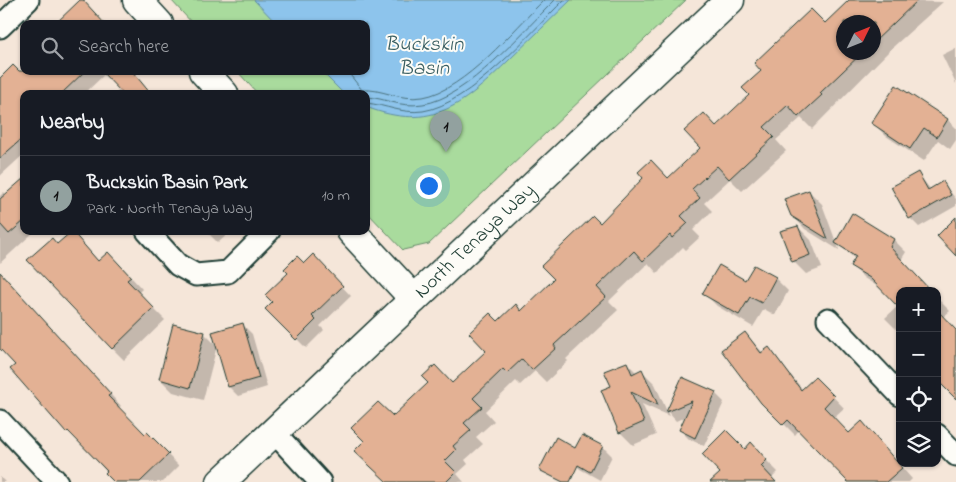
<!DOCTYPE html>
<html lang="en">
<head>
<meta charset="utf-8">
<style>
	body { margin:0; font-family:"Indie Flower",sans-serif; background:#20242c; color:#f1f3f6 }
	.controls { position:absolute; right:15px; bottom:15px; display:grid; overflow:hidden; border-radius:10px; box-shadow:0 1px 4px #0004 }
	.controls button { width:45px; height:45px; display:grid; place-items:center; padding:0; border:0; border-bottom:1px solid #363941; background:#171b24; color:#f1f3f6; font:25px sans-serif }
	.compass { position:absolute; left:836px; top:15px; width:45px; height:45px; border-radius:50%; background:#171b24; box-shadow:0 1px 4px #0004; rotate:47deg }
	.you { position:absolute; left:428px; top:185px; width:18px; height:18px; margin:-12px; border:4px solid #fff; border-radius:50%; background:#1a73e8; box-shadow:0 0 0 8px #1a73e833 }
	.badge { display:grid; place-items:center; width:32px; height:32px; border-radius:50%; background:#92a19f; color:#111; font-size:16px; font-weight:700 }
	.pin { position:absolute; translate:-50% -41px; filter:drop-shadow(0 1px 2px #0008) }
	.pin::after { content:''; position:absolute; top:26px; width:18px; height:15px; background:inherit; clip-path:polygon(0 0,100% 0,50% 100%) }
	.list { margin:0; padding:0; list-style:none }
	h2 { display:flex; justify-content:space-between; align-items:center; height:65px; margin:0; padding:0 20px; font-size:21px }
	h2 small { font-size:16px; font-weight:400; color:#9ea1a6 }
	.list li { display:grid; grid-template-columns:32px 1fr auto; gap:15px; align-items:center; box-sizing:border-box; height:80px; padding:0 20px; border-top:1px solid #363941 }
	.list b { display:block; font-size:19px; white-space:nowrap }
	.list p { margin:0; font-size:16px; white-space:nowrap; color:#9ea1a6 }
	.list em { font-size:16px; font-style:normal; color:#9ea1a6 }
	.icon { flex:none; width:28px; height:28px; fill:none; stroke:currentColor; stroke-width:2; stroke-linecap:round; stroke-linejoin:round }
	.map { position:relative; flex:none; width:956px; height:482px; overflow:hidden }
	.search { position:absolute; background:#171b24; box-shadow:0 1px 4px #0004; left:20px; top:20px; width:350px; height:55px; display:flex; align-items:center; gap:12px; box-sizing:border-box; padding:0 18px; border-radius:10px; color:#9ea1a6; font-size:19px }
	.panel { position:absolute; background:#171b24; box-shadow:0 1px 4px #0004; left:20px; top:90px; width:350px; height:145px; border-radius:10px }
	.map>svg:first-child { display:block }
</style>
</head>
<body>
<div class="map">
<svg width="956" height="482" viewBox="0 0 956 482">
	<rect width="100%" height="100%" fill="#f5e6d9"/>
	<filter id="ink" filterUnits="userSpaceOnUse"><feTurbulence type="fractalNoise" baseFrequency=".02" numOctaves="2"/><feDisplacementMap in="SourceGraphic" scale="10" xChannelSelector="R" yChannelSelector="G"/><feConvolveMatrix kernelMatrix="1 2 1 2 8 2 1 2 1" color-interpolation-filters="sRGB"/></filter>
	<g filter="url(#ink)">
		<polygon fill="#a9db9d" stroke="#648c68" points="171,0 686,0 429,244 403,250 366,211 366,94 258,94 237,71 366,71 366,24 193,24"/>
		<path fill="#8dc4ec" stroke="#618ea2" d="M 254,0 L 571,0 C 551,20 530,39 510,59 C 465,103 433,133 366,107 L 366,94 L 344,94 L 321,71 L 366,71 L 366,24 L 277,24 Z"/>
		<g fill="#0003" fill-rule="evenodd">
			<path d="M 851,0 L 943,2 L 894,46 L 812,129 L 801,118 L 776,140 L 786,151 L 742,191 L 730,179 L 704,203 L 712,211 L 693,230 L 700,237 L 686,250 L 683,247 L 657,273 L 648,263 L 609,301 L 618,310 L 566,359 L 568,361 L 546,382 L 535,371 L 520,385 L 516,381 L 485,411 L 494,421 L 476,437 L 483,444 L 465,460 L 468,464 L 457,474 L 464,482 L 387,482 L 355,451 L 393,418 L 453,384 L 488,351 L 498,323 L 522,312 L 556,279 L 600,225 L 669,180 L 702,148 L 716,127 ZM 844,22 L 874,22 L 874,52 L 844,52 Z"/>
			<polygon points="956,48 956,84 942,55"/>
			<polygon points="26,71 131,71 151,94 115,94 120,89 105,74 84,94 24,94 24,154 0,176 0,79 22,75"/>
			<polygon points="897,86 948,120 956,128 956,140 950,149 938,140 924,161 886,136 873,123"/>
			<polygon points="918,174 931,190 943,183 956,199 956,206 919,227 910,218"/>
			<polygon points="24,180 24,231 35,231 0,263 0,196 4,192 6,195"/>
			<polygon points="809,191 822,204 836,242 894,240 906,252 901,260 900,333 885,318 898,306 882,289 864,278 851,265 855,259 837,243 839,250 805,229 792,215"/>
			<polygon points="798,227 811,240 822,268 806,274 793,261"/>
			<polygon points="206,231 231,231 218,243"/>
			<polygon points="58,246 99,262 120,265 142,289 138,293 165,320 124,360 112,348"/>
			<polygon points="313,256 351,296 320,326 324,330 306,348 267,309 274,302 290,273"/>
			<polygon points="0,272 121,406 118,408 145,436 147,434 179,466 163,482 116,482 11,369 17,365 0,347"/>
			<polygon points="775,278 788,291 775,315 764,309 753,327 717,306 704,293 745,282"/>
			<polygon points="937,298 950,311 943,317 956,331 956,398 937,378"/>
			<polygon points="243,325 252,334 267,387 238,396 229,387"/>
			<polygon points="204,333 217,346 203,400 173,392 160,379"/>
			<polygon points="745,333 763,353 769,349 803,390 815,378 844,408 833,418 849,435 872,434 912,479 909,482 850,482 799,430 795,435 762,402"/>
			<polygon points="627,363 637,373 642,371 655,384 669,416 642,404 656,435 633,445 620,432 613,387"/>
			<polygon points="683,379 715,393 724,402 704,446 689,439 680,430 687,416 676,421 668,412"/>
			<polygon points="582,437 603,447 612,456 600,480 580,469 571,460"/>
			<polygon points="745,450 762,456 778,472 772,478 775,482 713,482"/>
			<polygon points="0,477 5,482 0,482"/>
		</g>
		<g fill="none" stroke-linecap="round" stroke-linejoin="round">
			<g stroke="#4b737e" stroke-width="1">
				<path d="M 347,71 L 362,90 C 381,88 398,101 423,97 C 465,90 513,30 544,0"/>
				<path d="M 366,97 C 387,98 398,108 423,104 C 467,98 522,32 555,0"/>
				<path d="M 366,103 C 387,105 401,114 423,111 C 470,104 529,34 564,0"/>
			</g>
		</g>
		<g fill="#e3b194" stroke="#1f3d34">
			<polygon points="80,0 83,0 105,24 55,24"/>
			<polygon points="849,0 918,0 874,42 874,22 844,22 844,52 863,52 820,93 822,95 798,117 788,105 764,127 774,137 729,179 717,166 692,189 700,198 681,216 688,223 672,238 670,235 643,261 634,251 597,287 606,297 554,345 556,348 532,370 522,359 507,373 503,369 473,398 482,407 464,423 471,430 453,446 456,450 445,461 456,472 446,482 387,482 354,451 364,441 351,428 378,402 393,416 428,383 422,377 435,365 452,383 486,351 469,333 490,313 498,321 516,304 521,311 554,279 541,266 593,216 600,223 643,178 638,172 651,160 668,178 700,148 684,131 704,113 716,126 749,95 742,88 761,71 754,63 811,9 825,23"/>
			<polygon points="13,65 19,71 85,71 61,94 24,94 24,137 0,158 0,78"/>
			<polygon points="101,71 132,71 151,94 123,94"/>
			<polygon points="896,85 948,119 937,137 924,128 910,149 871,123"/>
			<polygon points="918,172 928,190 943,181 951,195 909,219 891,187"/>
			<polygon points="24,178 24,221 9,234 0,224 0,199"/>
			<polygon points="809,190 828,239 791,216 784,199"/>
			<polygon points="852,213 894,239 890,247 931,291 900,291 900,309 870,278 850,266 856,256 835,243"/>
			<polygon points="956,217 956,256 937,236"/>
			<polygon points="798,226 810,255 792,262 780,231"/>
			<polygon points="72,231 98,261 108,252 131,277 127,280 154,308 112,349 27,260 52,238 57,244"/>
			<polygon points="313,254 343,286 312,316 316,320 296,340 265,309 272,302 265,295 288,273 284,269 297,256 304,263"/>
			<polygon points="719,265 745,280 754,265 776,277 762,303 750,297 739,315 702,294"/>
			<polygon points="0,272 111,394 108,396 145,434 147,432 169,454 140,482 114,482 105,473 107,471 68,431 66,433 10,369 15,365 0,349"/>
			<polygon points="937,310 956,330 956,399 937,380"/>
			<polygon points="243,323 259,378 228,387 212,332"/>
			<polygon points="173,324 205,332 190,388 159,379"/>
			<polygon points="745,332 761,353 769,347 801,390 815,377 834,396 824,407 849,433 862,421 902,468 886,482 848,482 788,420 783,425 761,403 721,350"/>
			<polygon points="627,362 632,374 642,369 658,405 631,392 644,422 619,433 601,390 611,386 604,371"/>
			<polygon points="682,377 716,392 695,438 679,430 692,401 666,412"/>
			<polygon points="726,430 745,449 751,442 767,460 761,466 776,482 710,482 720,473 702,454"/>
			<polygon points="582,435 603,446 590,472 578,465 570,482 563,482 539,470 556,437 575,448"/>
		</g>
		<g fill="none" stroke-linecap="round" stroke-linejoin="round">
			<g stroke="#1f3d34" stroke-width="25">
				<g id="street">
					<polyline points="0,27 28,0"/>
					<polyline points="147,231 178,265 196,275 228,272 269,231"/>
					<polyline points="828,319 900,395"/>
					<polyline points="0,421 57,482"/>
					<polyline points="273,431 320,482"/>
					<polyline points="937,435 956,455"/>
				</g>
			</g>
			<g stroke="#1f3d34" stroke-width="31">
				<g id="secondary">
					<polyline points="137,0 159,24"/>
					<polyline points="203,71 224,94"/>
					<polyline points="351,231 414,299"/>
					<path id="s1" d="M 221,482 L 730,0"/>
				</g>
			</g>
			<use href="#street" stroke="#fdfcf7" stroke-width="21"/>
			<use href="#secondary" stroke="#fdfcf7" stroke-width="28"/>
		</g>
	</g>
	<g text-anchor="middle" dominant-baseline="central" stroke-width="4" stroke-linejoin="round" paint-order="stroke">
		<g font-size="20" fill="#1f3d34" stroke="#fdfcf7">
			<text stroke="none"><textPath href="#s1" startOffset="350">North Tenaya Way</textPath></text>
		</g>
		<g font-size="21" font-style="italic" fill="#3a5f62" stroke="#fdfcf7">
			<text x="424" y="45">Buckskin<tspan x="424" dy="24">Basin</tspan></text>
		</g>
	</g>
</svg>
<div class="controls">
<button>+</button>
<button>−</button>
<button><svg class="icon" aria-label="locate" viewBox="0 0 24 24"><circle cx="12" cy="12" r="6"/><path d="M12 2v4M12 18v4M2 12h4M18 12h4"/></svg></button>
<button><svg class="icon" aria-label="layers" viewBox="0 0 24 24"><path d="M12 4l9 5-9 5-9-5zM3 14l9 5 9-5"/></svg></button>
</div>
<svg class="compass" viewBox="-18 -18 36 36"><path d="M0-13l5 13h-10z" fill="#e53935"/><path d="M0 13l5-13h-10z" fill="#9ea1a6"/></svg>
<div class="you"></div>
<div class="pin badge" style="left:446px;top:152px">1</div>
<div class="search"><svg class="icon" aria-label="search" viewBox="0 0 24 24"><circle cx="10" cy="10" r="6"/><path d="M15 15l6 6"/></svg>Search here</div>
<section class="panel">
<h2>Nearby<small></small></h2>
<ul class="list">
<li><span class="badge">1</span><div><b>Buckskin Basin Park</b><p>Park · North Tenaya Way</p></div><em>10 m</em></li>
</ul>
</section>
</div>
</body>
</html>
